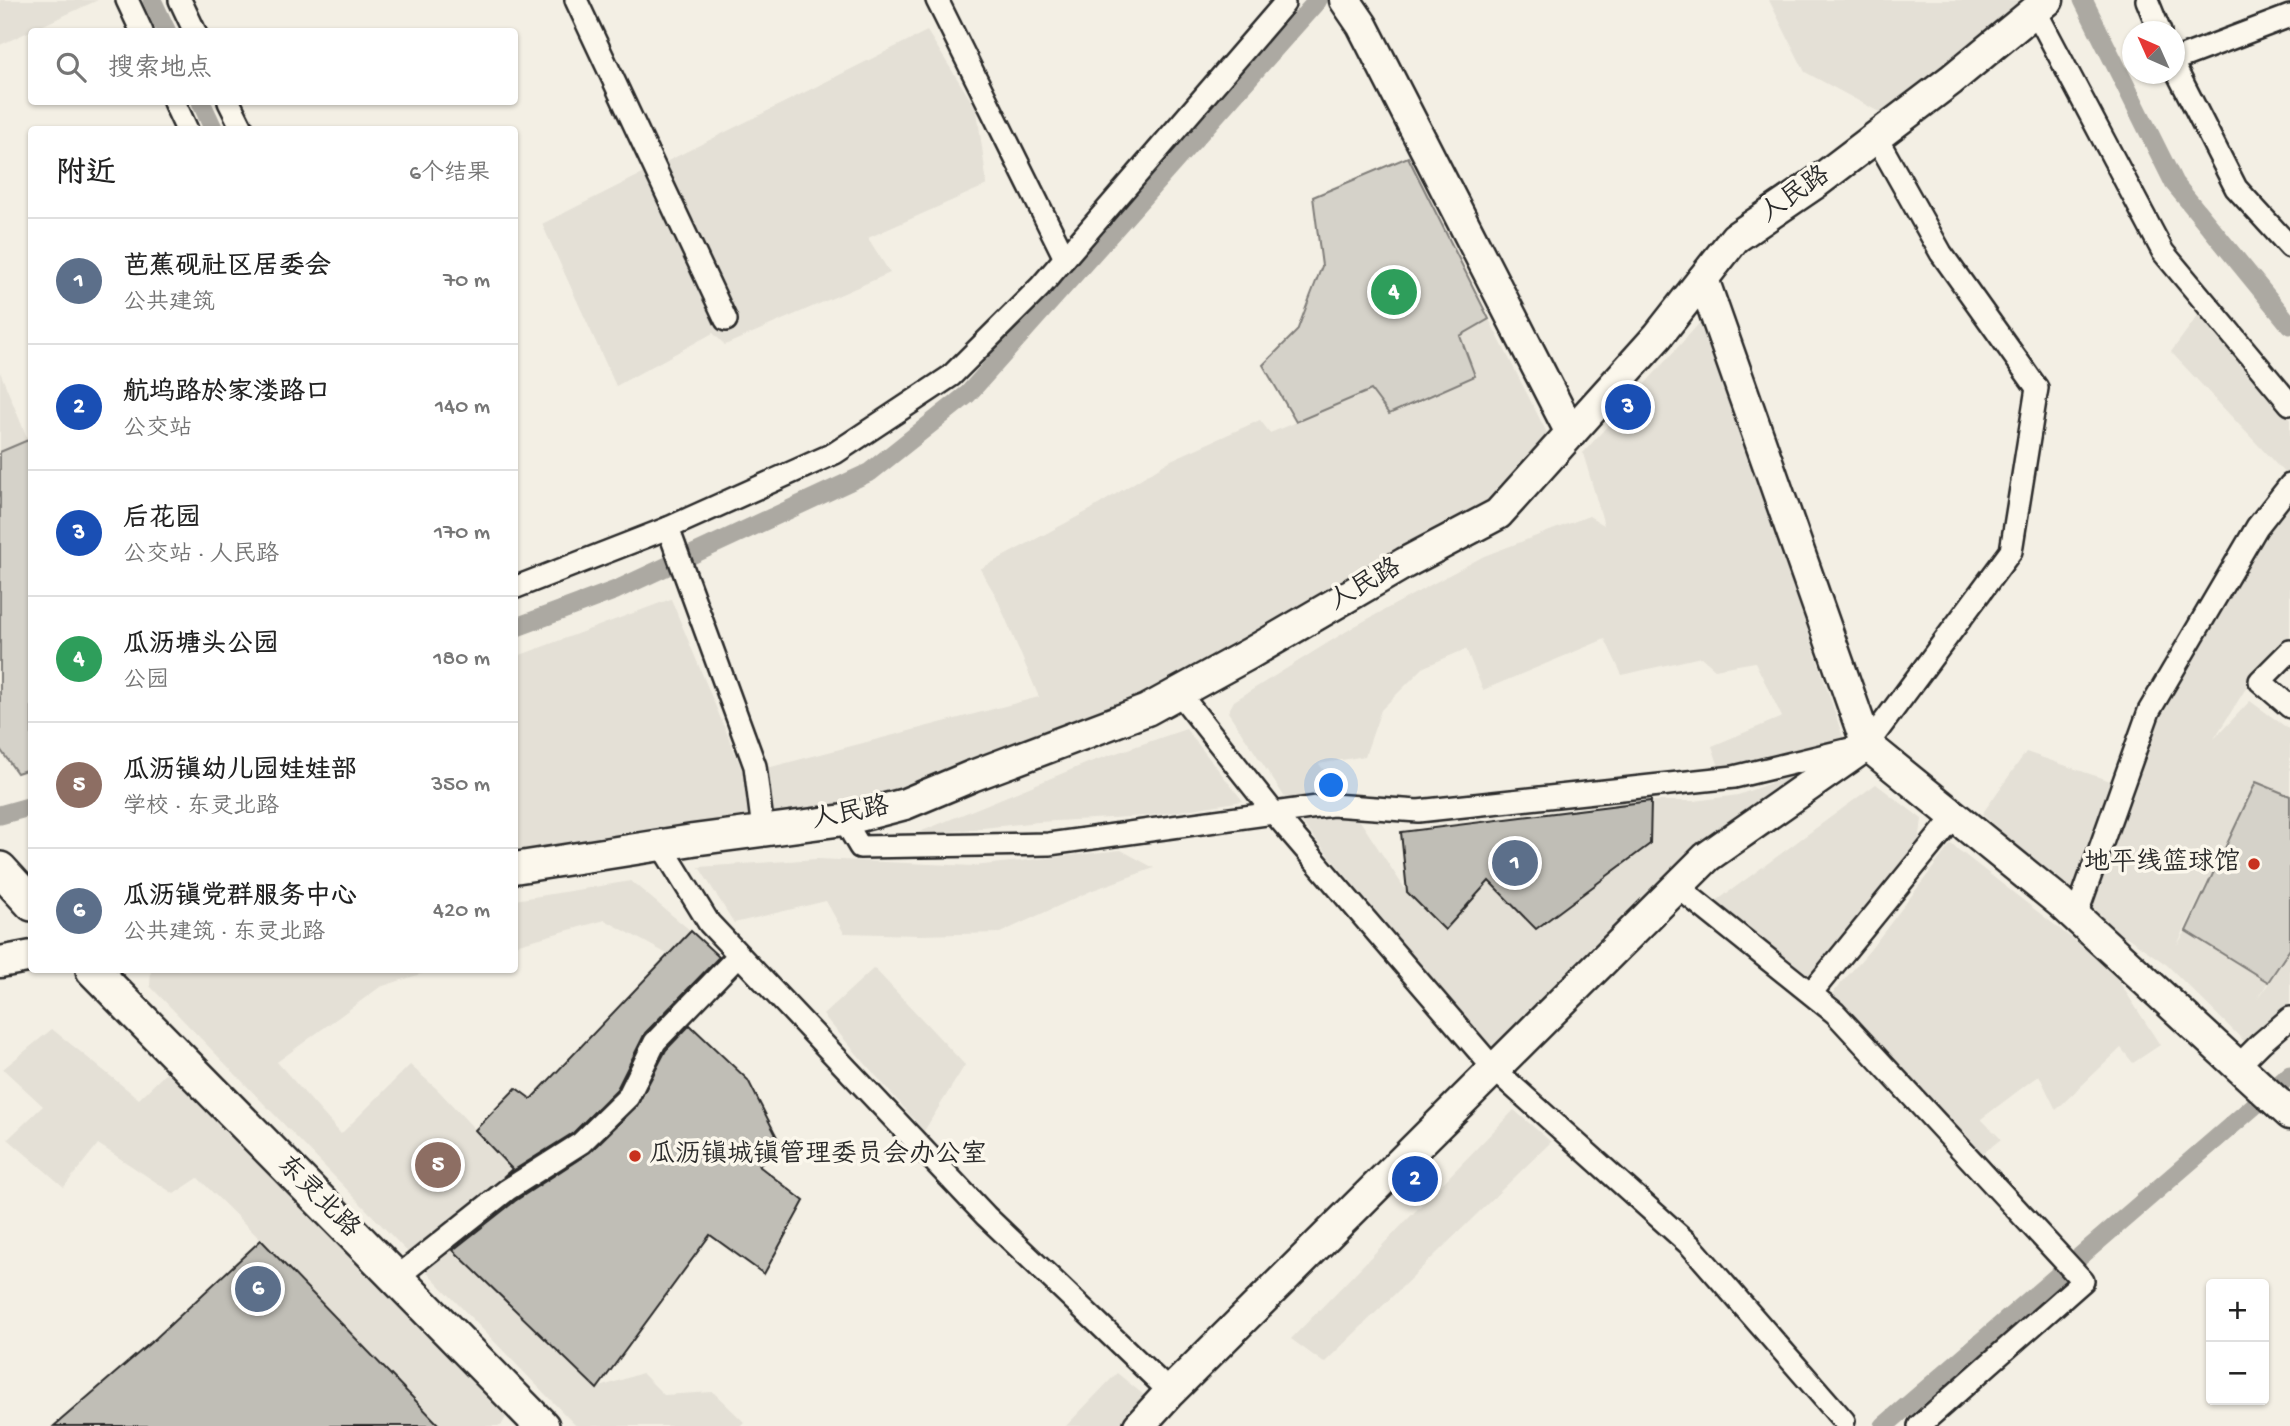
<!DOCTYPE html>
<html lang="zh">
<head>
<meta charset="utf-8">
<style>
	body { margin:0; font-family:"Gochi Hand","LXGW WenKai TC",sans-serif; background:#f6f6f6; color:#222 }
	.controls { position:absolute; right:21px; bottom:21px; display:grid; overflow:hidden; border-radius:7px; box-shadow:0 2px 5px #0004 }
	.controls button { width:63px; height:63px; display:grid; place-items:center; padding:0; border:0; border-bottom:2px solid #e0e0e0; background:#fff; color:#222; font:35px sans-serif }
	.compass { position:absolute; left:2122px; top:21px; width:63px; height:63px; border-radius:50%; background:#fff; box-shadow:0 2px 5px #0004; rotate:315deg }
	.you { position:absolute; left:1332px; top:786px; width:24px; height:24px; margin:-18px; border:5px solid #fff; border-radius:50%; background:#1a73e8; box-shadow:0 0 0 10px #1a73e833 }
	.badge { display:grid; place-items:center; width:46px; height:46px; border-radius:50%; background:#111827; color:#fff; font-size:23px; font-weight:700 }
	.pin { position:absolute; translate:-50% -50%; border:4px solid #fff; box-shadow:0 2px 7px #0006 }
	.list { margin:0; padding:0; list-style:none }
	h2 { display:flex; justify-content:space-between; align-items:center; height:91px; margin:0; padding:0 28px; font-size:30px }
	h2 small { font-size:23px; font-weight:400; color:#767676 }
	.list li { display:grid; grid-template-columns:46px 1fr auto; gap:21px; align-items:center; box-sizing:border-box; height:126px; padding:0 28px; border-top:2px solid #e0e0e0 }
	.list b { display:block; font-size:26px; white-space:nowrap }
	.list p { margin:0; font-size:23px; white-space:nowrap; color:#767676 }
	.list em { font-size:23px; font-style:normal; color:#767676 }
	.icon { flex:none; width:38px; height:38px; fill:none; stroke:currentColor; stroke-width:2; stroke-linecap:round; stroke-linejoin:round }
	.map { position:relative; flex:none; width:2290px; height:1426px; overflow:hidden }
	.search { position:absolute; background:#fff; box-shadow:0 2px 5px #0004; left:28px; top:28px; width:490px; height:77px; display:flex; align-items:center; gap:18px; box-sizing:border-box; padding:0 24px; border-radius:7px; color:#767676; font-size:26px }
	.panel { position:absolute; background:#fff; box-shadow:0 2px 5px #0004; left:28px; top:126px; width:490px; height:847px; border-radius:7px }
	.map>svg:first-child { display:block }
</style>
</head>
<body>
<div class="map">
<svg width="2290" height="1426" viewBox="0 0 2290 1426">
	<rect width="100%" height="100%" fill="#f3efe4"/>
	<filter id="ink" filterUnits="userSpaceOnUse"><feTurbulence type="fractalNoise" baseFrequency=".0143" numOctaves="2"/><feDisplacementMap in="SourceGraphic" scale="14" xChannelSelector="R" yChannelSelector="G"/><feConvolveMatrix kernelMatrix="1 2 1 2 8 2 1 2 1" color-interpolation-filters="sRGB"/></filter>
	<g filter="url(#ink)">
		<g fill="#e4e0d6">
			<polygon points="0,0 98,0 0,45"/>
			<polygon points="1769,0 2030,0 1948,71 1881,113 1805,72"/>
			<polygon points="927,31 977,110 987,185 868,238 890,273 725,345 713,333 616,386 542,224"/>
			<polygon points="2202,310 2290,404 2290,479 2171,352"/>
			<polygon points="1704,318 1844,740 1720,770 1712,746 1782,717 1755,662 1715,669 1701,657 1622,675 1605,639 1483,690 1466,649 1424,667 1381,710 1365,756 1319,764 1341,792 1407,892 1444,931 1489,881 1537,929 1650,844 1651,801 1695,801 1738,795 1828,762 1494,1050 1428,974 1302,823 1228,712 1234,701 1355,626 1484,556 1589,516 1604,525 1583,453"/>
			<polygon points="1489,319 1548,435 1486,506 1165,686 903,790 837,810 515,857 515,657 671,599 743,772 771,767 1039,697 996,596 980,569 1090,510 1171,460 1260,420 1270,433 1372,390 1389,413 1474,376 1460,336"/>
			<polygon points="0,372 28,440 0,452"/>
			<polygon points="2290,493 2290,638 2255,674 2214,739 2250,701 2290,730 2290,796 2255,783 2177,945 2186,931 2268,982 2258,999 2290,951 2290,1005 2246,1043 2167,965 2127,937 2120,939 1982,814 2026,752 2119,784 2149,711"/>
			<polygon points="1186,729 1243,801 1147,816 1038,822 910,836 1090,762"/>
			<polygon points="1876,784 1922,819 1919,843 1808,979 1715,902"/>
			<polygon points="1951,844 2111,969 2160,1045 2133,1063 2121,1048 2056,1110 2039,1075 1981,1119 2001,1139 1980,1156 1832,994 1870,950"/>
			<polygon points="1121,850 1154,868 1093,890 1000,933 919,935 844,933 826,901 734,923 699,867 817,859 974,866"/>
			<polygon points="631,881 691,931 669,955 605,920 515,945 515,900"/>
			<polygon points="874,968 965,1065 924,1131 823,1015"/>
			<polygon points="151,970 433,970 380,987 277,1062 341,1134 410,1065 438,1090 512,1169 438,1235 597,1388 642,1373 664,1395 713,1392 744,1422 740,1426 576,1426 150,986"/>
			<polygon points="52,1029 139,1099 168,1071 506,1417 501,1426 440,1426 261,1240 198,1178 174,1194 98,1144 64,1187 8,1139 43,1106 3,1069"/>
			<polygon points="1514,1110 1551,1142 1324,1363 1291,1339"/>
			<polygon points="1117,1373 1145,1396 1118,1426 1066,1426"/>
		</g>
		<g fill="#d5d2c9" stroke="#807e7a" stroke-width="2">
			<polygon points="1408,157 1489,319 1460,336 1475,376 1389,414 1371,390 1296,422 1263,365 1297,331 1322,266 1313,197"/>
			<polygon points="28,440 32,447 32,768 17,773 0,749 0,452"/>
			<polygon points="2256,782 2290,796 2290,949 2268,982 2186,931"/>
		</g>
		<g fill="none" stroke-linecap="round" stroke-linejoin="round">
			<g stroke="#aca9a2" stroke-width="19">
				<polyline points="152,0 167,32"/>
				<polyline points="2083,0 2174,183 2290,325"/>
				<polyline points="201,102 214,130"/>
				<polyline points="514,628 616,590 870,472 968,394 1318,0"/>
				<polyline points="0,815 32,806"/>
				<polyline points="1884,1426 2290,1075"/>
			</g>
		</g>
		<g fill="#c0beb6" stroke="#2b2b2b" stroke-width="2">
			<polygon points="1651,801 1650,844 1536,929 1489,881 1445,930 1407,892 1401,832"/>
			<polygon points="691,931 719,957 645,1033 617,1089 573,1133 503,1177 512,1169 475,1130 516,1088 531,1099"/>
			<polygon points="690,1025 748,1080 781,1145 759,1166 804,1201 764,1274 710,1235 597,1389 453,1250 515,1201 590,1152 637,1106 666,1050"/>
			<polygon points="261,1240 440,1426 54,1426 156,1338"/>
		</g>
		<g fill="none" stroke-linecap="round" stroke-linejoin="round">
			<g stroke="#2b2b2b" stroke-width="26">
				<g id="street">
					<polyline points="127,0 142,32"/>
					<polyline points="180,0 195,32"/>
					<polyline points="576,0 726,320"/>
					<polyline points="937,0 1065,258"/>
					<polyline points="2147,0 2160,32"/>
					<polyline points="2035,10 2163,252 2290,404"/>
					<polyline points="2174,60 2290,16"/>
					<polyline points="2174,66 2236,188 2290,247"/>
					<polyline points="174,102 187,130"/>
					<polyline points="229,102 243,130"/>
					<polyline points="668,528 755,766 763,830"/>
					<polyline points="514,588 668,528 835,453 951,376 1040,287 1284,4"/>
					<polyline points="2290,651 2260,681 2290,707"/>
					<polyline points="1179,693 1274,813 1495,1070 1691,1246 1844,1421"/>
					<polyline points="844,820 860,847 1049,844 1332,805 1418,811 1734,777 1867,745 2011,551 2037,388 1941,253 1876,137"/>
					<polyline points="661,845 709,923 986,1216 1170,1392"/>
					<polyline points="1678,887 1835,1013 2083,1281 1919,1426"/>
					<polyline points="2076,916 2149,711 2257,527 2290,485"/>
					<polyline points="1811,993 1955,816"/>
					<polyline points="2238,1066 2261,1043 2290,1018"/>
					<polyline points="396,1278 507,1190 581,1143 628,1097 655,1042 739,955"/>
				</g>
			</g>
			<g stroke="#2b2b2b" stroke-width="35">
				<g id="secondary">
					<polyline points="1345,0 1362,25 1571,433"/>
					<polyline points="1703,279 1867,745 2060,902 2290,1114"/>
					<polyline points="514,868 693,840 844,820 905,804 972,776 1147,710 1249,654 1405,563 1498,514 1658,336 1735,238 1817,182 1951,80 2048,0"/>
					<polyline points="0,962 32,956"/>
					<polyline points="1139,1426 1170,1392 1707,857 1867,745"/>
				</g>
			</g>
			<g stroke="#2b2b2b" stroke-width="38">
				<g id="primary">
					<polyline points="0,869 32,904"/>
					<polyline points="93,970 542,1426"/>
				</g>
			</g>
			<use href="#street" stroke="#fbf7ec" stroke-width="21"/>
			<use href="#secondary" stroke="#fbf7ec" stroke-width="30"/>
			<use href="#primary" stroke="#fbf7ec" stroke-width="33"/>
		</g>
	</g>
	<g fill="#c8321e" stroke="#fbf7ec" stroke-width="2.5">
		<circle cx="2254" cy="864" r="7"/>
		<circle cx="635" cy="1156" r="7"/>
	</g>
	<g text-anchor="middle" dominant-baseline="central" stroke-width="7" stroke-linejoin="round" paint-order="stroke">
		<g font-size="26" fill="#2b2b2b" stroke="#fbf7ec">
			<text transform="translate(1796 196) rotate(-35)">人民路</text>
			<text transform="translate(1366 586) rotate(-30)">人民路</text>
			<text transform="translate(851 815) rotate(-11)">人民路</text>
			<text transform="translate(317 1198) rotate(45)">东灵北路</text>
		</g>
		<g font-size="26" fill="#2b2b2b" stroke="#fbf7ec" text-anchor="end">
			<text x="2240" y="864">地平线篮球馆</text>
			<text x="649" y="1156" text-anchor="start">瓜沥镇城镇管理委员会办公室</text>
		</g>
	</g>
</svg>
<div class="controls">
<button>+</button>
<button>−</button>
</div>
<svg class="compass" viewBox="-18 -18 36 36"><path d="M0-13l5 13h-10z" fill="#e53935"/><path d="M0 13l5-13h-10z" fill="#767676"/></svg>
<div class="you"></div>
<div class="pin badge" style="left:1515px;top:863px;background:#5c6f8a">1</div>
<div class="pin badge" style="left:1415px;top:1179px;background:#1a4fb4">2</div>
<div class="pin badge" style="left:1628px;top:407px;background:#1a4fb4">3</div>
<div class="pin badge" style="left:1394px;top:292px;background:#2e9e5b">4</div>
<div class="pin badge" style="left:438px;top:1165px;background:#8d6e63">5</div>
<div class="pin badge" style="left:258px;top:1289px;background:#5c6f8a">6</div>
<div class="search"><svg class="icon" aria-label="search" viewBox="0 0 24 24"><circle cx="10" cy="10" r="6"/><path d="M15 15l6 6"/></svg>搜索地点</div>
<section class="panel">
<h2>附近<small>6个结果</small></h2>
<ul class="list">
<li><span class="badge" style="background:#5c6f8a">1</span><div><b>芭蕉砚社区居委会</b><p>公共建筑</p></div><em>70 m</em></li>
<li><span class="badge" style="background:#1a4fb4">2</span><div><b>航坞路於家溇路口</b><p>公交站</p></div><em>140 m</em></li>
<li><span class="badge" style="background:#1a4fb4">3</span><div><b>后花园</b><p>公交站 · 人民路</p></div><em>170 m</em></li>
<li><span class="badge" style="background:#2e9e5b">4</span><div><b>瓜沥塘头公园</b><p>公园</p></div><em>180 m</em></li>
<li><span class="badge" style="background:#8d6e63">5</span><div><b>瓜沥镇幼儿园娃娃部</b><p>学校 · 东灵北路</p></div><em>350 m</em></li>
<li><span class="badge" style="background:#5c6f8a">6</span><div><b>瓜沥镇党群服务中心</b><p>公共建筑 · 东灵北路</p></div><em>420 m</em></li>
</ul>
</section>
</div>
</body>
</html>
